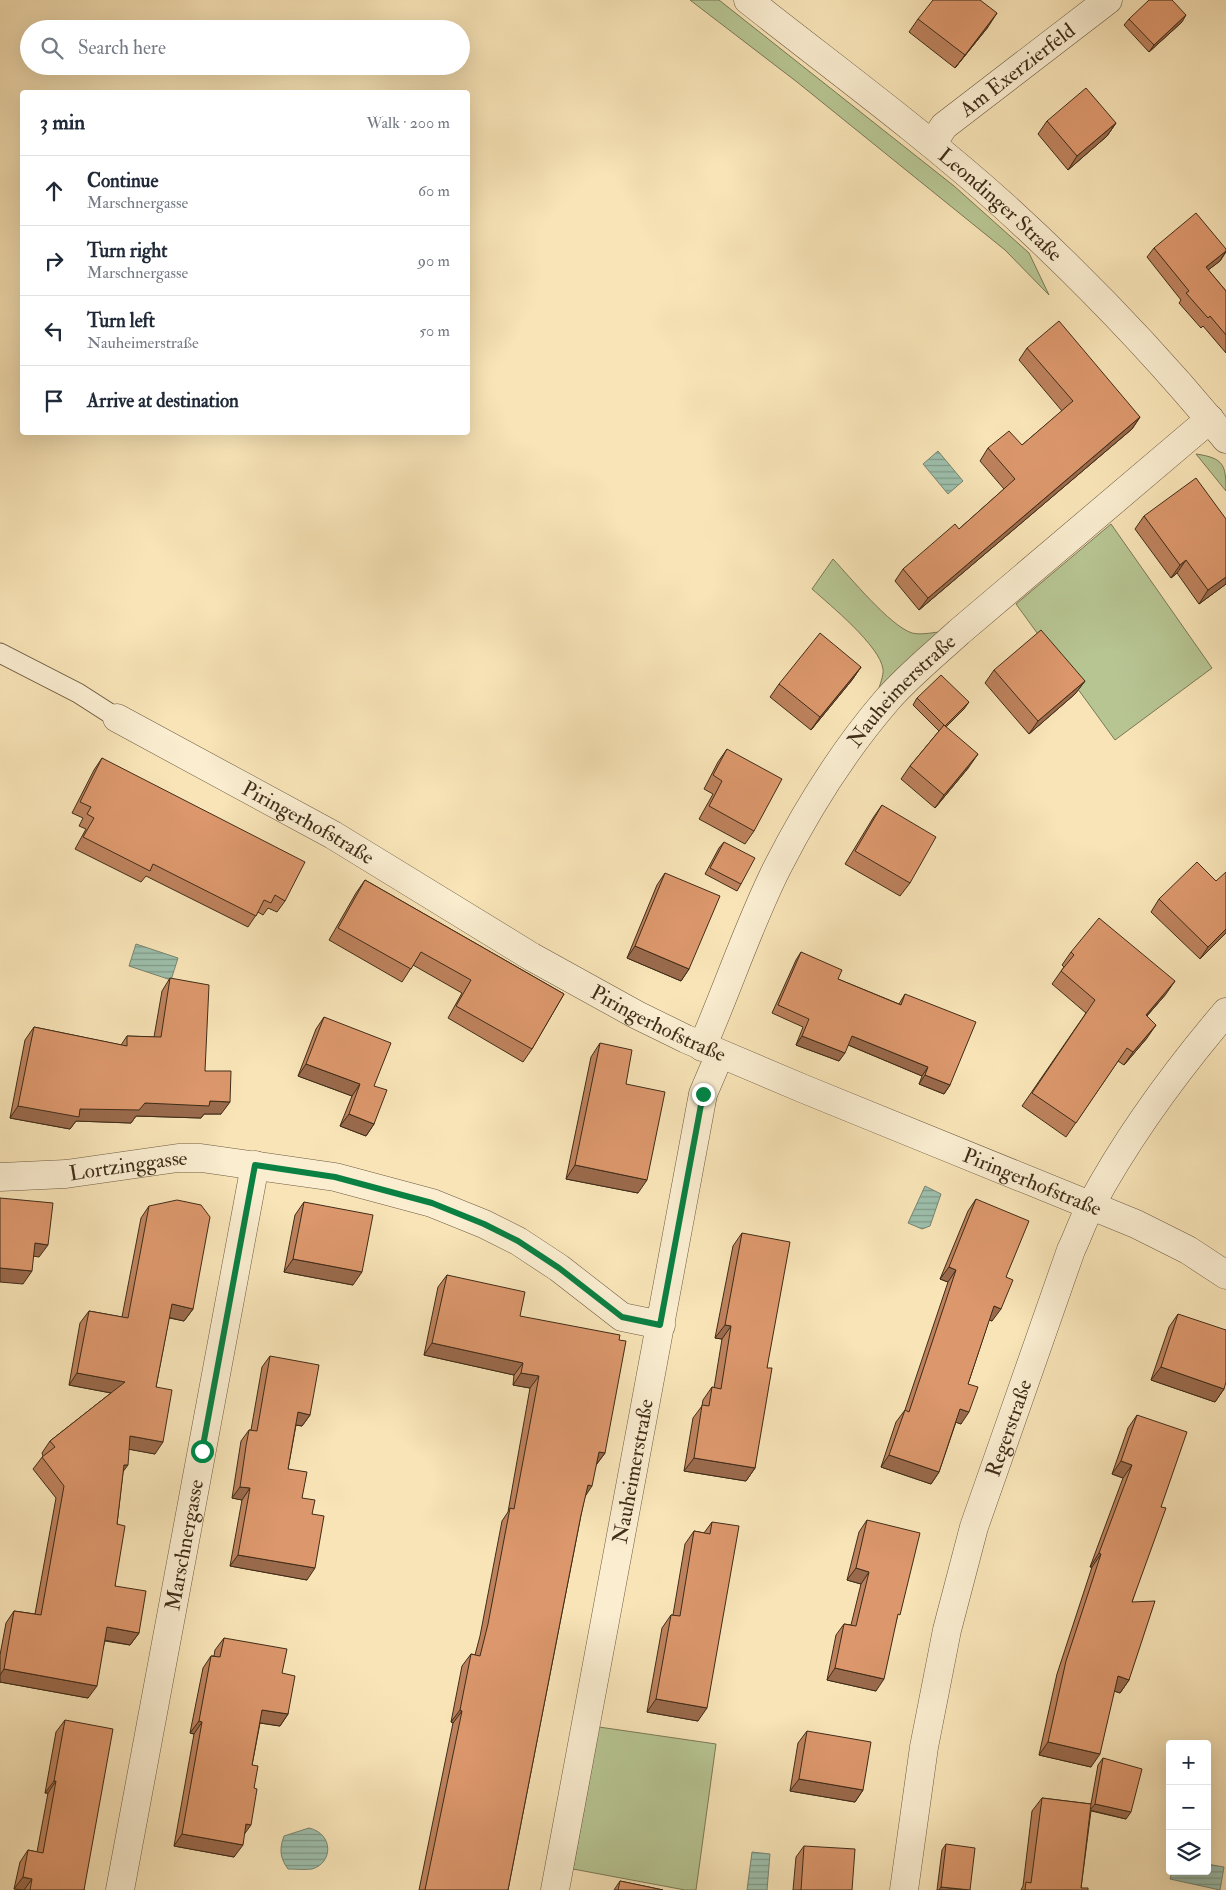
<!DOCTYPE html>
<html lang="en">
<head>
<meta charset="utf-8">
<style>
	body { margin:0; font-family:"IM FELL Double Pica",serif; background:#f2f2f3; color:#1f2937 }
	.controls { position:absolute; right:15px; bottom:15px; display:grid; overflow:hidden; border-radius:5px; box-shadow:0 5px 20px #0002 }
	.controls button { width:45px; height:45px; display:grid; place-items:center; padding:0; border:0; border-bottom:1px solid #e0e1e3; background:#fff; color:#1f2937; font:25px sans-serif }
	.stop { position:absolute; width:15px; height:15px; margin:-11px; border:4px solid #0b8043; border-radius:50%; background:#fff }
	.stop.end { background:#0b8043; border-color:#fff; box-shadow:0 1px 5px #0008 }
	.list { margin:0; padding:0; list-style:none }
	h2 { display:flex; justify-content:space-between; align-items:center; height:65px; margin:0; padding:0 20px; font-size:21px }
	h2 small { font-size:16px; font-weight:400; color:#747a83 }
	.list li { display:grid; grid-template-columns:32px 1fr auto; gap:15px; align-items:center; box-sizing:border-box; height:70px; padding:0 20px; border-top:1px solid #e0e1e3 }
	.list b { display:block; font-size:19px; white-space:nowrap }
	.list p { margin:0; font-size:16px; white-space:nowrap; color:#747a83 }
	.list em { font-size:16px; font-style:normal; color:#747a83 }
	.icon { flex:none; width:28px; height:28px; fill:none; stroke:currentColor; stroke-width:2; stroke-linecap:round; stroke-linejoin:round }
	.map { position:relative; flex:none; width:1226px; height:1890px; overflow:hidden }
	.search { position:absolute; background:#fff; box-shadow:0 5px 20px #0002; left:20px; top:20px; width:450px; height:55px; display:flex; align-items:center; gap:12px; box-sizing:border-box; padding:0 18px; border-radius:28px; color:#747a83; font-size:19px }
	.panel { position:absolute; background:#fff; box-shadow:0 5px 20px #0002; left:20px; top:90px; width:450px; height:345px; border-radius:5px }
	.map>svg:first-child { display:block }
</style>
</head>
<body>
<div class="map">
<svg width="1226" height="1890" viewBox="0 0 1226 1890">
	<defs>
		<pattern id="water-rules" width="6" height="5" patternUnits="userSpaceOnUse" patternTransform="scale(1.25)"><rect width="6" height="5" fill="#9dbfac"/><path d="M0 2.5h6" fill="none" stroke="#819b8b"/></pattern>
	</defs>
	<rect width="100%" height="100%" fill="#f8e4b7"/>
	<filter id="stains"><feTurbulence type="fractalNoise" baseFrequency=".004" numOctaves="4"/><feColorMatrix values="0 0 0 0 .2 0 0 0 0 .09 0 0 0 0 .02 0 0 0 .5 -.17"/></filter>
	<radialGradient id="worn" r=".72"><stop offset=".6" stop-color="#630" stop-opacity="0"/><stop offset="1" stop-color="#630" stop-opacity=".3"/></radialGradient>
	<g fill="#b7c593" stroke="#7b7856">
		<polygon points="690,0 719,0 954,186 1029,253 1049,295 1005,250 797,82"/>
		<path d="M 1196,454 C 1224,458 1226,465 1226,491 Z"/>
		<polygon points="1111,524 1212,668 1115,740 1016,604"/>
		<path d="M 833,559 C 850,577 890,626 912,633 C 920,635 930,633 939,632 L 878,692 C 879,686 884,676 883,669 C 880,646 830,605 812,589 Z"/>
		<polygon points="599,1727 716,1744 696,1890 685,1890 573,1869"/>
	</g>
	<g fill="url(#water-rules)" stroke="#778471">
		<polygon points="938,451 963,481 948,494 923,464"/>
		<polygon points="136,944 178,958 171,980 129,966"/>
		<polygon points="925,1186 941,1194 930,1226 922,1229 908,1223"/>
		<path d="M 309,1828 C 334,1834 333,1863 312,1869 C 305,1870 295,1869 288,1869 C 280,1858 279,1849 284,1836 Z"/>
		<polygon points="752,1852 770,1854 767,1890 747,1890"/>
		<polygon points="1207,1864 1224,1867 1220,1890 1170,1879 1172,1871 1207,1871"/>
	</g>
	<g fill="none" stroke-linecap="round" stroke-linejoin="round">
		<g stroke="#6d5a40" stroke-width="21">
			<polyline id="service" points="0,653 78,693 117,718"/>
		</g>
		<g stroke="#6d5a40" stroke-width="29">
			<g id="minor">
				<path id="s1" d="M 932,144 L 944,126 L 1108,0"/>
				<path id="s2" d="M 117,718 L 333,835 L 532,957 L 637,1015 L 686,1039 L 804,1089 L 1136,1224 L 1188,1250 L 1226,1275"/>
				<path id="s3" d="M 702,1047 C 728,988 748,926 777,868 C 807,809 844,750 887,700 C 909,675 935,654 959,632 L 1210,419"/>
				<path id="s4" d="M 0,1177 L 66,1174 L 178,1158 L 201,1158 L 335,1177 L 432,1203 L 484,1224 L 518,1241 L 559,1268 L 622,1317 L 661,1325"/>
				<path id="s5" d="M 120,1890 L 255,1165"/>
				<path id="s6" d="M 555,1890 L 703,1094 L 720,1054"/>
				<path id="s7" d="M 904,1890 L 924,1747 L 947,1630 L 974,1527 L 1071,1250 C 1078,1236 1083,1220 1091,1205 C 1128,1136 1176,1071 1226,1012"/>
			</g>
		</g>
		<g stroke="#6d5a40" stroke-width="29">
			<g id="tertiary">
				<path id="s8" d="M 748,0 C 834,68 923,133 1004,206 C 1083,278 1158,356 1226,439"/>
			</g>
		</g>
		<use href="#service" stroke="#faedd0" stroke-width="19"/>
		<use href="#minor" stroke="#faedd0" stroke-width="28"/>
		<use href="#tertiary" stroke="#faedd0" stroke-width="28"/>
	</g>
	<g fill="#bd825d" stroke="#3f2c18">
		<polygon points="918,19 988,27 955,68 909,32"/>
		<polygon points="1129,19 1182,22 1149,52 1124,25"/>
		<polygon points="1047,121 1116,123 1107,136 1068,170 1038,134"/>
		<polygon points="1154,248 1226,249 1226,252 1220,261 1208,270 1226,291 1226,353 1203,326 1201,328 1179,303 1181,300 1147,257"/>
		<polygon points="1027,348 1140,417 1132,429 919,610 895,581 903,569 959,529 1004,489 980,461 988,448 1022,445 1062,411 1019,360"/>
		<polygon points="1144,516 1226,584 1199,604 1177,573 1171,578 1135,529"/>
		<polygon points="861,667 852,680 811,730 770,697 779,684"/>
		<polygon points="994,670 1085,681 1075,694 1029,734 985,683"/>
		<polygon points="917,698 964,709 946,727 969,767 935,808 901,779 910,766 939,731 913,705"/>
		<polygon points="727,749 754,831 745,844 699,819 713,794 704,789 718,762"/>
		<polygon points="102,758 285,901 277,912 268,908 263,915 258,912 248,927 146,876 141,882 75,849 86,829 79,826 83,818 72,813 94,770"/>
		<polygon points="882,805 910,883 900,896 845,864 873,818"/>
		<polygon points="724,842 741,884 737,891 705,874 719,848"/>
		<polygon points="665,873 689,969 681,981 627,958 657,885"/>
		<polygon points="365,880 564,994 532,1049 523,1062 448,1018 462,993 413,965 402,982 329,940 356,893"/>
		<polygon points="1216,881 1226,933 1200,959 1151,912 1159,899"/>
		<polygon points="801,952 838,979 899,1004 905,994 950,1085 944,1094 919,1084 922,1076 848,1045 839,1061 796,1045 803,1027 772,1013 796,960"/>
		<polygon points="1071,952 1166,994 1147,1016 1147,1038 1124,1065 1118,1061 1066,1137 1022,1106 1086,1013 1052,984 1064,967 1062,965"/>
		<polygon points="170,978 221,1114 204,1114 201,1118 136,1116 131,1123 76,1121 70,1129 10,1118 25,1040 34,1027 121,1045 127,1036 154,1037 162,991"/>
		<polygon points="324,1017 374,1086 374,1124 366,1136 340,1126 352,1096 298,1076 316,1029"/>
		<polygon points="600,1043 626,1084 638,1193 566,1179 591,1057"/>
		<polygon points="976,1199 1006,1277 992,1321 989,1320 968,1384 961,1424 956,1422 939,1472 931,1484 881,1467 896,1422 905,1410 948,1282 940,1279 968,1211"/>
		<polygon points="304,1202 353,1285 284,1272 295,1215"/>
		<polygon points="149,1206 193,1309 184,1321 169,1318 156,1387 155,1454 129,1449 123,1472 117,1524 115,1586 139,1633 130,1645 105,1641 88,1698 0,1682 0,1655 6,1623 14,1611 35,1614 56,1498 33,1469 43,1456 42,1453 50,1441 111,1393 69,1385 80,1323 89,1311 122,1317 141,1218"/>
		<polygon points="742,1233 767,1368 755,1468 746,1481 684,1471 693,1418 702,1406 703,1400 712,1387 714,1388 722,1339 715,1338 733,1246"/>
		<polygon points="447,1275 520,1316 605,1453 596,1465 585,1496 581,1515 508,1890 419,1890 453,1723 451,1722 462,1666 471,1654 475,1655 480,1636 502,1521 508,1512 530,1388 513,1385 514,1375 424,1355 438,1287"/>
		<polygon points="1178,1314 1224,1389 1215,1402 1151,1380 1169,1327"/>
		<polygon points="270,1356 310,1415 302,1426 296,1425 288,1469 302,1498 312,1514 307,1580 230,1566 242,1500 232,1498 241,1441 249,1430 251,1430 262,1367"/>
		<polygon points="1137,1415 1161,1507 1132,1602 1129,1680 1120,1693 1114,1691 1091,1767 1039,1755 1057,1674 1092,1567 1090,1567 1123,1478 1112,1474 1128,1428"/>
		<polygon points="867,1520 897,1618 876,1691 827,1680 836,1635 844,1624 851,1625 861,1584 847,1580 859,1532"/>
		<polygon points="712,1522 698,1721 647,1712 662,1628 671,1615 673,1615 685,1544 694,1531 704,1533"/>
		<polygon points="224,1638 282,1673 288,1714 280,1726 260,1723 252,1765 244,1834 234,1857 174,1846 194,1734 190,1733 203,1668 211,1656 214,1656 215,1650"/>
		<polygon points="65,1720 84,1890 21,1890 14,1889 20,1862 28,1850 37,1852 48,1793 45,1793 56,1732"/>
		<polygon points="807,1731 863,1790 855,1802 790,1791 798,1743"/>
		<polygon points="1103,1758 1126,1819 1091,1811 1081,1888 1088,1890 1021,1890 1023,1886 1032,1811 1042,1798 1091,1804 1098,1765"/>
		<polygon points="946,1844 970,1890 937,1890 942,1850"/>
		<polygon points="804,1846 852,1890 793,1890 796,1857"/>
		<polygon points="620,1881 663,1890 614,1890"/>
	</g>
	<g fill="#9a6a4c" stroke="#3f2c18">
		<polygon points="997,13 988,27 955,68 965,55"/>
		<polygon points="1186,15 1182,22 1149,52 1154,45"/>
		<polygon points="1116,123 1107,136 1068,170 1077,156"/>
		<polygon points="1226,251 1220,261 1199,277 1206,267"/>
		<polygon points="1140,417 1132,429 919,610 928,598"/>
		<polygon points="1186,560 1177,573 1171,578 1180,565"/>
		<polygon points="1226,577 1226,584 1199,604 1208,590"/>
		<polygon points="861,667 852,680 811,730 820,717"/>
		<polygon points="1085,681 1075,694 1029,734 1038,721"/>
		<polygon points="969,702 964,709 940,733 945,726"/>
		<polygon points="978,754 969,767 935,808 944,795"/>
		<polygon points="1226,929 1226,933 1200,959 1208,947"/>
		<polygon points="635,946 689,969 681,981 627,958"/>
		<polygon points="1175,981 1166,994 1136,1028 1146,1015"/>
		<polygon points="1156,1025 1147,1038 1124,1065 1133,1052"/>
		<polygon points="802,1036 845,1053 839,1061 796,1045"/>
		<polygon points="852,1036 928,1067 922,1076 846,1044"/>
		<polygon points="306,1064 360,1084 352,1096 298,1076"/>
		<polygon points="925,1075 950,1085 944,1094 919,1084"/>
		<polygon points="210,1101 230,1102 221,1114 204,1114 201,1118 136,1116 131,1123 76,1121 70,1129 10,1118 18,1106 80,1109 145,1103"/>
		<polygon points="349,1114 374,1124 366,1136 340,1126"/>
		<polygon points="575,1165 647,1180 638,1193 566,1179"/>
		<polygon points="35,1243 48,1245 39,1257 26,1255"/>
		<polygon points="293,1259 362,1272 353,1285 284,1272"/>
		<polygon points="949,1267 956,1270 948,1282 940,1279"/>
		<polygon points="0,1268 32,1271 23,1284 0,1282"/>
		<polygon points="172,1304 193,1309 184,1321 163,1316"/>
		<polygon points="994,1306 1001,1309 992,1321 985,1318"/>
		<polygon points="725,1325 731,1326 722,1339 715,1338"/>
		<polygon points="432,1343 523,1363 514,1375 424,1355"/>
		<polygon points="1161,1367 1224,1389 1215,1402 1151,1380"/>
		<polygon points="77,1373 125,1382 117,1394 69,1385"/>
		<polygon points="521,1373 539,1376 530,1388 513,1385"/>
		<polygon points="960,1409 969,1412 961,1424 952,1421"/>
		<polygon points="298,1412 310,1415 302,1426 290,1424"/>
		<polygon points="130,1436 163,1442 155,1454 122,1448"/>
		<polygon points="599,1452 605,1453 596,1465"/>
		<polygon points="889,1455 939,1472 931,1484 881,1467"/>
		<polygon points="694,1458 755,1468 746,1481 684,1471"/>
		<polygon points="1121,1461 1132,1465 1123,1478 1112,1474"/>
		<polygon points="124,1465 128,1465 119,1477"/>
		<polygon points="588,1485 592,1486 584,1498"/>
		<polygon points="240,1487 250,1488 242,1500 232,1498"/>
		<polygon points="1099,1553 1101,1554 1092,1567 1090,1567"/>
		<polygon points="238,1555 315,1568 307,1580 230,1566"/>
		<polygon points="856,1568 869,1572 861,1584 847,1580"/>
		<polygon points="107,1627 139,1633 130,1645 99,1639"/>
		<polygon points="835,1668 884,1679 876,1691 827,1680"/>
		<polygon points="4,1669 97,1686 88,1698 0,1682 0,1675"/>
		<polygon points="1118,1676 1129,1680 1120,1693 1108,1689"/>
		<polygon points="656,1699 707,1708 698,1721 647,1712"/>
		<polygon points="262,1710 288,1714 280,1726 254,1722"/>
		<polygon points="460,1710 462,1711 453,1723 451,1722"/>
		<polygon points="199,1721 202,1722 194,1734 190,1733"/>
		<polygon points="1048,1742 1100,1754 1091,1767 1039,1755"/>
		<polygon points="799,1779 863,1790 855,1802 790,1791"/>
		<polygon points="54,1781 56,1781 48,1793 45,1793"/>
		<polygon points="1095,1804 1131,1812 1126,1819 1090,1810"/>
		<polygon points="246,1824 251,1825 243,1836"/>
		<polygon points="182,1834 243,1845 234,1857 174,1846"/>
		<polygon points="23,1877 32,1879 24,1890 14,1889"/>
		<polygon points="941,1887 967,1890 939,1890"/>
	</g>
	<g fill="#dc976c" stroke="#3f2c18">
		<polygon points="933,0 980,0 997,13 965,55 918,19"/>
		<polygon points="1149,0 1172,0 1186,15 1154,45 1129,19"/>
		<polygon points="1086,88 1116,123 1077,156 1047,121"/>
		<polygon points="1196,213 1226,249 1226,251 1206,267 1226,291 1226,335 1210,316 1208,318 1186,293 1189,291 1154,248"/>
		<polygon points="1059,321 1140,417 928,598 903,569 955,524 959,529 1015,479 988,448 1009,431 1022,445 1073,401 1027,348"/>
		<polygon points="1196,478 1226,519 1226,577 1208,590 1186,560 1180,565 1144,516"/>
		<polygon points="1041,630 1085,681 1038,721 994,670"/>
		<polygon points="820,633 861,667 820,717 779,684"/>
		<polygon points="941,675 969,702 945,726 917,698"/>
		<polygon points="944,725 978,754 944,795 910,766"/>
		<polygon points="727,749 782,779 754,831 709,806 722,781 713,775"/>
		<polygon points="102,758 305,862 285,901 275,895 271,903 264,900 256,916 153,864 150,871 83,837 94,818 87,814 91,807 80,802"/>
		<polygon points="882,805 936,837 910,883 855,851"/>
		<polygon points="724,842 755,858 741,884 710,868"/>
		<polygon points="1197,862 1216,881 1226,872 1226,929 1208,947 1159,899"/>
		<polygon points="665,873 720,896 689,969 635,946"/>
		<polygon points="365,880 564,994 532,1049 456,1006 471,980 421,952 411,969 338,928"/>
		<polygon points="1099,918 1175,981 1146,1015 1156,1025 1133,1052 1127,1048 1076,1123 1032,1093 1095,1000 1061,971 1074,955 1071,952"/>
		<polygon points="801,952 842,970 838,979 901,1005 905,994 976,1022 950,1085 925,1075 928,1067 852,1036 845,1053 802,1036 809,1019 778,1005"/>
		<polygon points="170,978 209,985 205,1071 231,1071 230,1102 210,1101 209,1106 145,1103 139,1110 80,1109 79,1117 18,1106 34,1027 127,1046 127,1036 161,1037"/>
		<polygon points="324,1017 391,1043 374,1086 387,1090 374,1124 349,1114 360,1084 306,1064"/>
		<polygon points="600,1043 632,1050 626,1084 665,1092 647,1180 575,1165"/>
		<polygon points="0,1198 53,1203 48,1245 35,1243 32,1271 0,1268"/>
		<polygon points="976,1199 1029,1221 1006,1277 1013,1280 1001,1309 994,1306 968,1384 978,1387 969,1412 960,1409 939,1472 889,1455 905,1410 909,1412 956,1270 949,1267"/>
		<polygon points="177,1200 201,1205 210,1217 193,1309 172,1304 156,1387 172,1390 163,1442 130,1436 128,1465 124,1465 117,1524 125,1526 115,1586 146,1591 139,1633 107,1627 97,1686 4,1669 14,1611 41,1615 64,1486 42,1457 55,1447 50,1441 125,1382 77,1373 89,1311 128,1318 149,1206"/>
		<polygon points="304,1202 373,1215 362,1272 293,1259"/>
		<polygon points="742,1233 790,1242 767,1368 772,1368 755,1468 694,1458 702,1405 709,1406 712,1387 721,1389 731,1326 725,1325"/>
		<polygon points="447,1275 525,1292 520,1316 620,1335 619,1340 626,1341 605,1453 599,1452 592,1486 588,1485 581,1515 508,1890 425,1890 462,1711 460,1710 471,1654 480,1656 488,1624 510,1508 514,1509 539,1376 521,1373 523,1363 432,1343"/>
		<polygon points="1178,1314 1226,1330 1226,1382 1224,1389 1161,1367"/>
		<polygon points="270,1356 319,1365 310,1415 298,1412 288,1469 307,1472 302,1498 315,1500 312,1514 324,1516 315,1568 238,1555 250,1488 240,1487 246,1446 249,1430 257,1431"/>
		<polygon points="1137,1415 1187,1432 1161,1507 1166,1508 1132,1602 1155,1601 1129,1680 1118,1676 1100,1754 1048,1742 1066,1661 1101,1554 1099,1553 1132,1465 1121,1461"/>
		<polygon points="867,1520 920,1533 900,1615 898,1614 884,1679 835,1668 844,1624 856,1626 869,1572 856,1568"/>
		<polygon points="712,1522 739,1526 707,1708 656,1699 671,1615 680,1616 694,1531 710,1534"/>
		<polygon points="224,1638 287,1649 282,1673 295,1676 288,1714 262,1710 252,1765 258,1766 254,1788 257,1789 251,1825 246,1824 243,1845 182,1834 202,1722 199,1721 211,1656 220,1657"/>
		<polygon points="65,1720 113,1729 84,1890 30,1890 32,1879 23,1877 28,1850 43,1853 56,1781 54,1781"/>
		<polygon points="807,1731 871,1742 863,1790 799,1779"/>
		<polygon points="1103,1758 1142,1769 1131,1812 1095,1804"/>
		<polygon points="1042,1798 1091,1804 1081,1888 1088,1888 1088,1890 1025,1890 1026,1882 1031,1883"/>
		<polygon points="946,1844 975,1848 970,1890 941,1887"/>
		<polygon points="804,1846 855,1849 852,1890 801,1890"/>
		<polygon points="620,1881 663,1890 618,1890"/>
	</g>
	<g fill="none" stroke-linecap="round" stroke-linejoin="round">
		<polyline stroke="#0b8043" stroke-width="6" points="202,1451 255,1165 335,1177 432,1203 484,1224 518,1241 559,1268 622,1317 660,1325 703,1094"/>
	</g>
	<g text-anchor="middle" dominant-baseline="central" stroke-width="4" stroke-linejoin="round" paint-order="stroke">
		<g font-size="21" fill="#3f2c18" stroke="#faedd0">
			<text stroke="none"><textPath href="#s1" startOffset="114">Am Exerzierfeld</textPath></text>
			<text stroke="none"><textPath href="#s8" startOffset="325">Leondinger Straße</textPath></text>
			<text stroke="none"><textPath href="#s3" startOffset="412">Nauheimerstraße</textPath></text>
			<text stroke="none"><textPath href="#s2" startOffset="218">Piringerhofstraße</textPath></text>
			<text stroke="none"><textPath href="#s2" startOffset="622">Piringerhofstraße</textPath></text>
			<text stroke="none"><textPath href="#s4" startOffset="129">Lortzinggasse</textPath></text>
			<text stroke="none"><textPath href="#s2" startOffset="1028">Piringerhofstraße</textPath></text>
			<text stroke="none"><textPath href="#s7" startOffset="475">Regerstraße</textPath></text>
			<text stroke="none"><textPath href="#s6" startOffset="426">Nauheimerstraße</textPath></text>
			<text stroke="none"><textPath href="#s5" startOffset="351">Marschnergasse</textPath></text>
		</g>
	</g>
	<rect width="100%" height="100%" filter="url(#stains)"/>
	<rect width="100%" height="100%" fill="url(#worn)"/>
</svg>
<div class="controls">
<button>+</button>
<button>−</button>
<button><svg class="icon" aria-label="layers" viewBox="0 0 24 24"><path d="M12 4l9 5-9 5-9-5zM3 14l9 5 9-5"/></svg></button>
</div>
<div class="stop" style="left:202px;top:1451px"></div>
<div class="stop end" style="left:703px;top:1094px"></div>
<div class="search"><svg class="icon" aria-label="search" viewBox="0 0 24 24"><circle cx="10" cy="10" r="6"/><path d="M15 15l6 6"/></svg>Search here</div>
<section class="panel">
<h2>3 min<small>Walk · 200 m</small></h2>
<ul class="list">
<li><svg class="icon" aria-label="ahead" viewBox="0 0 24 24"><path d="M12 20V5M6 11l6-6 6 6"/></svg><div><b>Continue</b><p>Marschnergasse</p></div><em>60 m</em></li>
<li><svg class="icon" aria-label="right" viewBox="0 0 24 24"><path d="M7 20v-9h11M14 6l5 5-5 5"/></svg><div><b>Turn right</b><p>Marschnergasse</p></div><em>90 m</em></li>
<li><svg class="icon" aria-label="left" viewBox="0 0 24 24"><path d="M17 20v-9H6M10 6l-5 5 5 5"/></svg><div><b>Turn left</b><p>Nauheimerstraße</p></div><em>50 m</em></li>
<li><svg class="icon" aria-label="arrive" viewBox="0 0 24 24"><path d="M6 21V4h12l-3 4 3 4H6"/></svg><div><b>Arrive at destination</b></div></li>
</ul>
</section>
</div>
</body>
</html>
